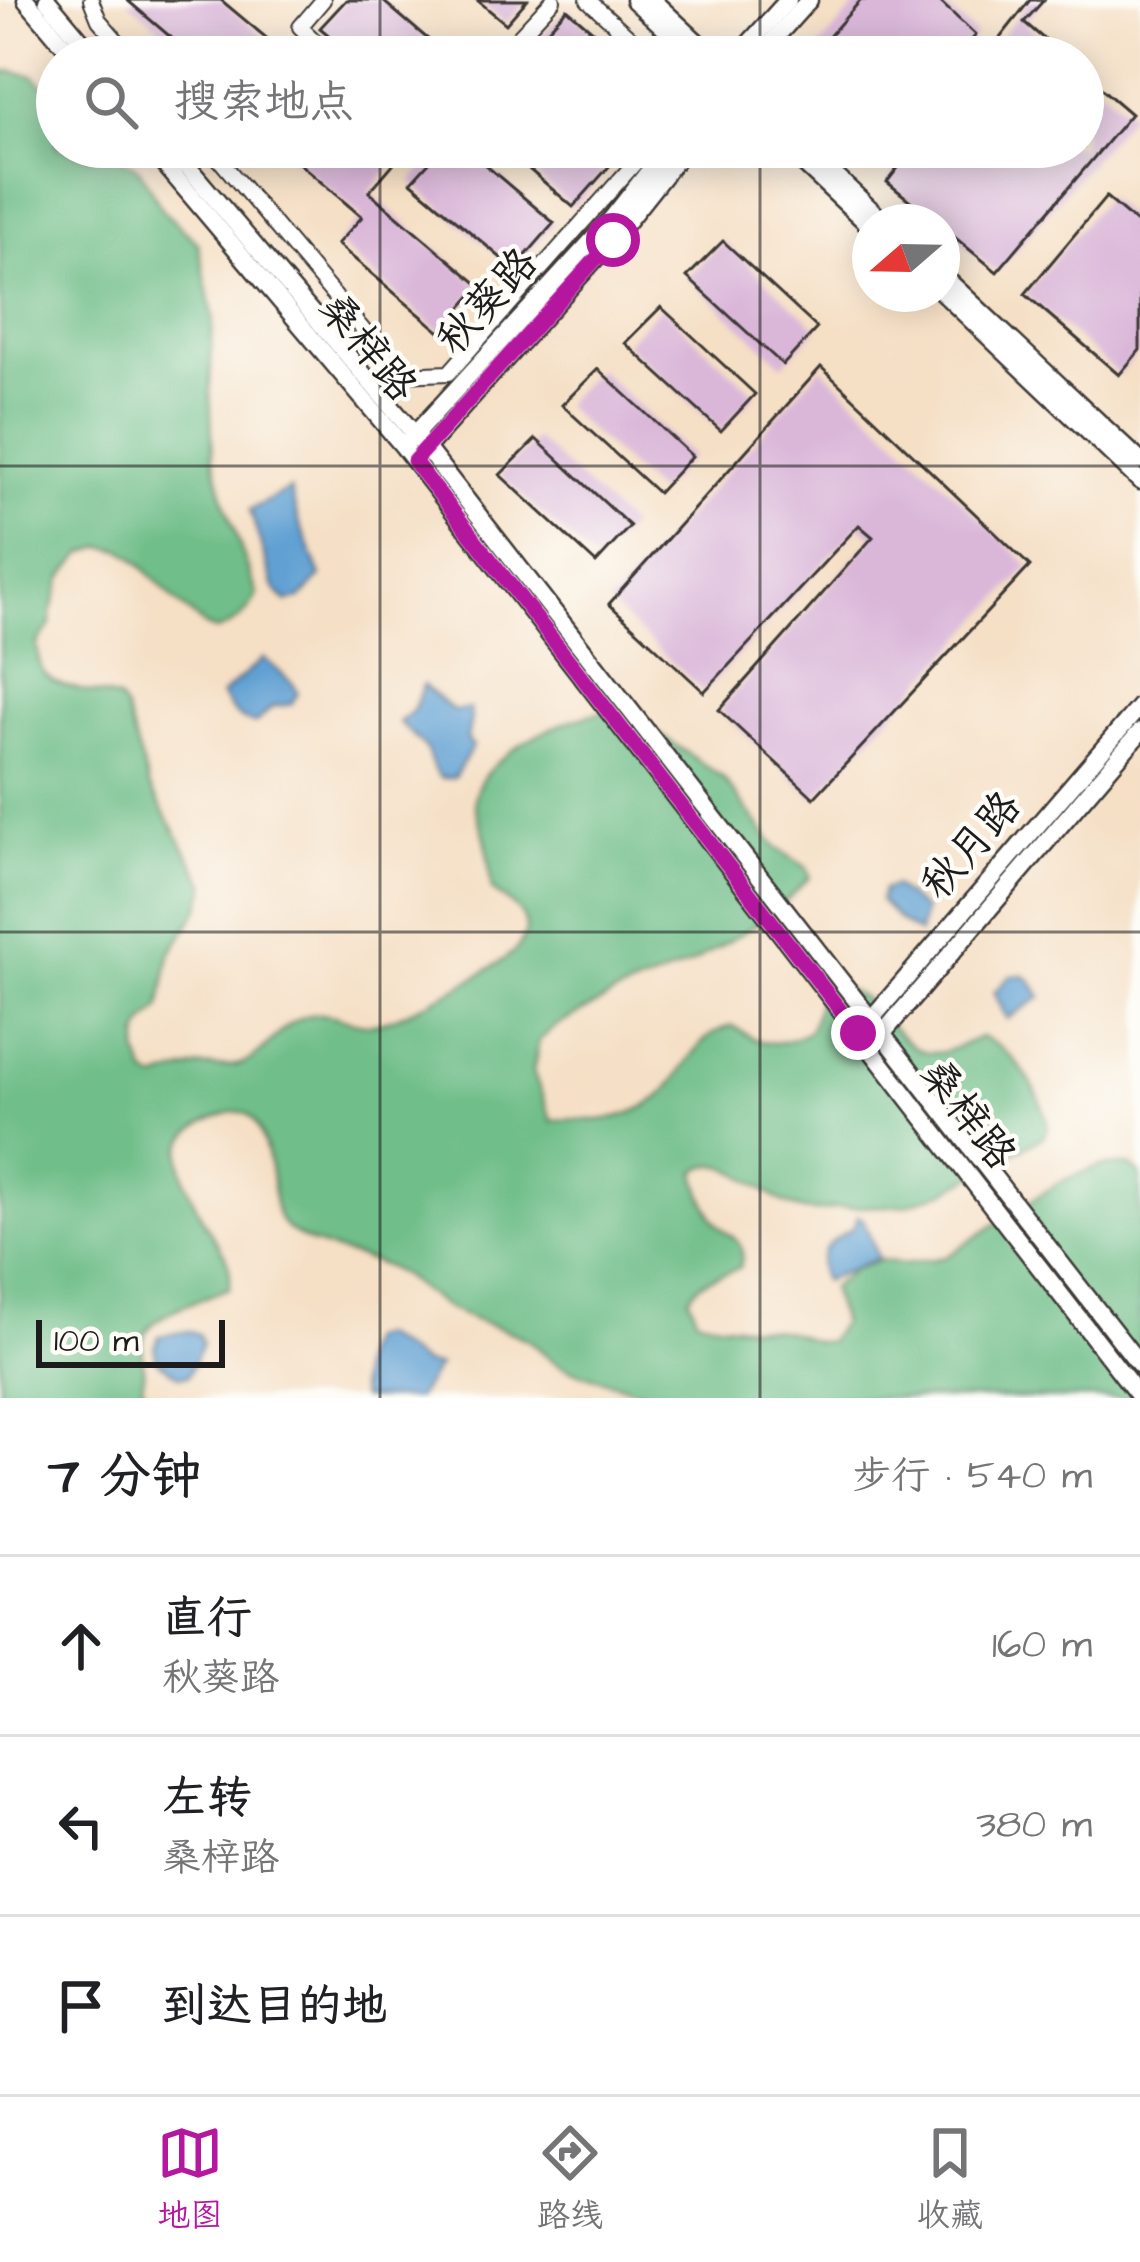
<!DOCTYPE html>
<html lang="zh">
<head>
<meta charset="utf-8">
<style>
	body { margin:0; font-family:"Architects Daughter","LXGW WenKai TC",sans-serif; background:#f6f6f6; color:#202124 }
	.compass { position:absolute; left:852px; top:204px; width:108px; height:108px; border-radius:50%; background:#fff; box-shadow:0 6px 30px #0003; rotate:250deg }
	.scale { position:absolute; left:36px; bottom:30px; width:189px; box-sizing:border-box; padding-left:12px; border:6px solid #1c1c1c; border-top:0; font-size:33px; line-height:42px; white-space:nowrap; color:#1c1c1c; -webkit-text-stroke:9px #fdfcf7; paint-order:stroke }
	.stop { position:absolute; width:36px; height:36px; margin:-27px; border:9px solid #b5179e; border-radius:50%; background:#fff }
	.stop.end { background:#b5179e; border-color:#fff; box-shadow:0 3px 12px #0008 }
	.list { margin:0; padding:0; list-style:none }
	h2 { display:flex; justify-content:space-between; align-items:center; height:156px; margin:0; padding:0 48px; font-size:51px }
	h2 small { font-size:39px; font-weight:400; color:#757577 }
	.list li { display:grid; grid-template-columns:78px 1fr auto; gap:36px; align-items:center; box-sizing:border-box; height:180px; padding:0 48px; border-top:3px solid #e0e0e0 }
	.list b { display:block; font-size:45px; white-space:nowrap }
	.list p { margin:0; font-size:39px; white-space:nowrap; color:#757577 }
	.list em { font-size:39px; font-style:normal; color:#757577 }
	.icon { flex:none; width:66px; height:66px; fill:none; stroke:currentColor; stroke-width:2; stroke-linecap:round; stroke-linejoin:round }
	.map { position:relative; flex:none; width:1140px; height:1398px; overflow:hidden }
	.search { position:absolute; background:#fff; box-shadow:0 6px 30px #0003; left:36px; right:36px; top:36px; height:132px; display:flex; align-items:center; gap:30px; box-sizing:border-box; padding:0 42px; border-radius:66px; color:#757577; font-size:45px }
	.sheet { height:696px; background:#fff }
	nav { display:flex; justify-content:space-around; align-items:center; box-sizing:border-box; height:168px; border-top:3px solid #e0e0e0; background:#fff; font-size:33px; color:#757577 }
	nav a { display:grid; justify-items:center; gap:6px }
	nav .on { color:#b5179e }
	.map>svg:first-child { display:block }
</style>
</head>
<body>
<div class="map">
<svg width="1140" height="1398" viewBox="0 0 1140 1398">
	<rect width="100%" height="100%" fill="#fdfcf7"/>
	<filter id="ink" filterUnits="userSpaceOnUse"><feTurbulence type="fractalNoise" baseFrequency=".00833" numOctaves="2"/><feDisplacementMap in="SourceGraphic" scale="24" xChannelSelector="R" yChannelSelector="G"/><feConvolveMatrix kernelMatrix="1 2 1 2 8 2 1 2 1" color-interpolation-filters="sRGB"/></filter>
	<filter id="wash" filterUnits="userSpaceOnUse"><feTurbulence type="fractalNoise" baseFrequency=".004" numOctaves="4" result="noise"/><feDisplacementMap in="SourceGraphic" scale="48" xChannelSelector="R" yChannelSelector="G"/><feGaussianBlur stdDeviation="2.7" result="paint"/><feColorMatrix in="noise" values="0 0 0 0 0 0 0 0 0 0 0 0 0 0 0 0 0 1.4 0 .05"/><feComposite in="paint" operator="in"/></filter>
	<g filter="url(#wash)">
		<rect width="100%" height="100%" fill="#f5dfc5"/>
		<path fill="#6fbe89" stroke="#466d52" stroke-width="3" d="M 12,71 L 34,76 L 54,96 L 57,147 L 89,156 L 117,155 L 139,169 L 163,211 L 198,243 L 213,316 L 210,388 L 213,458 L 225,504 L 257,594 C 249,614 235,624 216,631 L 205,626 L 179,604 L 133,557 L 123,550 L 102,547 L 82,554 L 62,578 L 51,613 L 51,625 L 37,643 C 38,653 38,665 44,673 C 56,689 100,692 119,700 L 125,709 L 149,786 L 206,885 L 200,907 L 170,954 L 160,1009 L 145,1023 L 140,1032 L 138,1053 L 146,1074 L 155,1080 C 169,1076 184,1069 199,1067 C 214,1065 230,1069 244,1063 C 270,1051 280,1022 310,1015 C 332,1010 351,1026 373,1024 C 400,1020 490,972 512,953 C 518,949 525,937 526,930 C 527,911 505,900 492,890 C 489,872 489,852 484,834 C 481,823 474,810 475,798 C 478,754 591,701 629,713 L 722,777 L 776,848 L 806,867 L 810,877 L 773,914 L 689,965 L 616,994 L 556,1026 L 539,1040 L 533,1072 L 552,1121 C 568,1117 583,1121 599,1120 C 616,1119 639,1111 653,1102 C 684,1082 692,1033 733,1026 C 753,1040 768,1048 793,1039 C 800,1036 804,1036 809,1030 C 819,1016 814,985 838,988 C 880,992 895,1054 937,1053 C 951,1052 967,1042 981,1037 C 1017,1052 1041,1090 1048,1128 L 1043,1137 L 946,1191 L 906,1205 L 834,1208 C 776,1229 733,1140 696,1172 C 699,1188 706,1205 714,1219 C 726,1239 749,1236 740,1267 C 721,1278 700,1275 689,1298 L 696,1317 C 717,1327 765,1325 792,1333 C 806,1337 814,1345 829,1341 L 841,1323 L 831,1288 L 852,1270 L 871,1263 L 882,1260 L 904,1264 L 946,1257 L 1059,1182 L 1099,1166 L 1130,1165 L 1140,1174 L 1140,1398 L 651,1398 C 622,1380 586,1380 557,1363 C 546,1357 539,1347 528,1340 C 504,1327 475,1323 451,1310 C 427,1298 408,1275 382,1265 C 355,1253 302,1248 282,1223 C 275,1214 274,1198 273,1187 C 271,1170 262,1118 245,1113 C 233,1109 221,1116 210,1120 C 199,1125 188,1133 183,1144 C 175,1163 192,1197 200,1214 C 212,1239 236,1259 229,1288 C 207,1298 151,1312 144,1337 C 140,1354 146,1370 142,1386 L 151,1398 L 0,1398 L 0,73 Z"/>
		<g fill="#61a0d3" stroke="#3e5e78" stroke-width="3">
			<polygon points="290,489 298,520 321,576 301,598 287,602 274,588 250,510"/>
			<path d="M 264,658 L 293,684 L 298,693 L 291,704 L 272,707 L 256,723 C 238,722 230,709 221,695 Z"/>
			<polygon points="423,685 453,711 470,709 471,719 467,739 473,746 454,778 440,778 434,770 426,748 399,722 413,711"/>
			<polygon points="894,886 924,910 919,933 900,921 880,901 883,890"/>
			<polygon points="1023,975 1031,980 1041,997 1007,1019 994,993 1010,976"/>
			<path d="M 858,1216 L 863,1219 L 878,1258 L 823,1281 C 813,1252 830,1240 853,1228 Z"/>
			<polygon points="189,1331 199,1334 202,1344 188,1376 179,1376 156,1360 155,1348 159,1336"/>
			<path d="M 380,1336 L 424,1364 L 438,1366 L 417,1398 L 361,1398 C 356,1379 359,1357 367,1339 Z"/>
		</g>
		<g id="blocks">
			<g fill="#dab7d9">
				<polygon points="127,0 221,0 270,41 256,57 194,57"/>
				<polygon points="346,0 382,0 449,57 355,57 320,28"/>
				<polygon points="477,0 527,0 506,24"/>
				<polygon points="861,0 938,0 976,35 957,57 811,57"/>
				<polygon points="1030,0 1044,0 1024,22 1065,57 985,57"/>
				<polygon points="567,9 623,57 522,57"/>
				<polygon points="1083,73 1131,114 997,272 942,227 942,222 936,222 887,182 914,147 1083,147"/>
				<polygon points="280,147 374,147 394,163 369,192 480,286 440,332 337,244 362,217"/>
				<polygon points="443,147 464,147 554,223 514,269 411,182"/>
				<polygon points="503,147 597,147 614,161 573,207"/>
				<polygon points="845,147 888,147 869,168"/>
				<polygon points="1106,197 1140,226 1140,350 1119,375 1025,294"/>
				<polygon points="723,241 817,328 783,365 687,277"/>
				<polygon points="661,307 755,394 721,431 625,343"/>
				<polygon points="821,367 1030,566 814,798 719,710 873,537 859,525 704,692 609,604"/>
				<polygon points="598,369 692,456 658,493 562,405"/>
				<polygon points="536,439 630,526 596,563 500,475"/>
			</g>
		</g>
	</g>
	<g filter="url(#ink)">
		<use href="#blocks" fill-opacity="0" stroke="#3d3935" stroke-width="3"/>
		<g fill="none" stroke-linecap="round" stroke-linejoin="round">
			<g stroke="#3d3935" stroke-width="18">
				<g id="minor">
					<polyline points="91,0 99,20 131,57"/>
					<polyline points="323,0 300,27 332,57"/>
					<polyline points="588,0 651,57"/>
					<polyline points="500,57 553,0"/>
					<polyline points="209,147 401,375 449,373 649,147"/>
				</g>
			</g>
			<g stroke="#3d3935" stroke-width="21">
				<g id="tertiary">
					<polyline points="26,0 74,57"/>
					<polyline points="47,0 95,57"/>
					<polyline points="634,0 696,57"/>
					<polyline points="652,0 713,57"/>
					<polyline points="737,57 788,0"/>
					<polyline points="758,57 809,0"/>
					<polyline points="150,147 403,446 1140,1397"/>
					<polyline points="171,147 426,448 1140,1365"/>
					<polyline points="786,147 870,226"/>
					<polyline points="805,147 884,222"/>
					<polyline points="942,275 1140,461"/>
					<polyline points="942,292 1140,481"/>
					<polyline points="407,443 609,222 668,147"/>
					<polyline points="419,456 612,240 686,147"/>
					<polyline points="867,1024 1140,706"/>
					<polyline points="878,1039 1140,732"/>
				</g>
			</g>
			<use href="#minor" stroke="#fff" stroke-width="14"/>
			<use href="#tertiary" stroke="#fff" stroke-width="16"/>
		</g>
	</g>
	<g fill="none" stroke-linecap="round" stroke-linejoin="round" filter="url(#ink)">
		<polyline stroke="#b5179e" stroke-width="15" points="613,240 414,461 858,1033"/>
	</g>
	<path fill="none" stroke="#1c1c1c" stroke-width="3" stroke-opacity="0.55" d="M 380,0 L 380,57M 760,0 L 760,57M 380,147 L 380,1398M 760,147 L 760,1398M 0,466 L 1140,466M 0,932 L 1140,932"/>
	<g text-anchor="middle" dominant-baseline="central" stroke-width="9" stroke-linejoin="round" paint-order="stroke">
		<g font-size="42" fill="#1c1c1c" stroke="#fdfcf7">
			<text transform="translate(488 302) rotate(-48)">秋葵路</text>
			<text transform="translate(367 348) rotate(50)">桑梓路</text>
			<text transform="translate(972 846) rotate(-49)">秋月路</text>
			<text transform="translate(967 1115) rotate(52)">桑梓路</text>
		</g>
	</g>
</svg>
<svg class="compass" viewBox="-18 -18 36 36"><path d="M0-13l5 13h-10z" fill="#e53935"/><path d="M0 13l5-13h-10z" fill="#757577"/></svg>
<div class="scale">100 m</div>
<div class="stop" style="left:613px;top:240px"></div>
<div class="stop end" style="left:858px;top:1033px"></div>
<div class="search"><svg class="icon" aria-label="search" viewBox="0 0 24 24"><circle cx="10" cy="10" r="6"/><path d="M15 15l6 6"/></svg>搜索地点</div>
</div>
<section class="sheet">
<h2>7 分钟<small>步行 · 540 m</small></h2>
<ul class="list">
<li><svg class="icon" aria-label="ahead" viewBox="0 0 24 24"><path d="M12 20V5M6 11l6-6 6 6"/></svg><div><b>直行</b><p>秋葵路</p></div><em>160 m</em></li>
<li><svg class="icon" aria-label="left" viewBox="0 0 24 24"><path d="M17 20v-9H6M10 6l-5 5 5 5"/></svg><div><b>左转</b><p>桑梓路</p></div><em>380 m</em></li>
<li><svg class="icon" aria-label="arrive" viewBox="0 0 24 24"><path d="M6 21V4h12l-3 4 3 4H6"/></svg><div><b>到达目的地</b></div></li>
</ul>
</section>
<nav>
<a class="on"><svg class="icon" aria-label="map" viewBox="0 0 24 24"><path d="M3 6l6-2 6 2 6-2v14l-6 2-6-2-6 2zM9 4v14M15 6v14"/></svg>地图</a>
<a><svg class="icon" aria-label="directions" viewBox="0 0 24 24"><path d="M12 3l9 9-9 9-9-9zM9 14v-3h6M13 9l2 2-2 2"/></svg>路线</a>
<a><svg class="icon" aria-label="saved" viewBox="0 0 24 24"><path d="M7 4h10v16l-5-4-5 4z"/></svg>收藏</a>
</nav>
</body>
</html>
